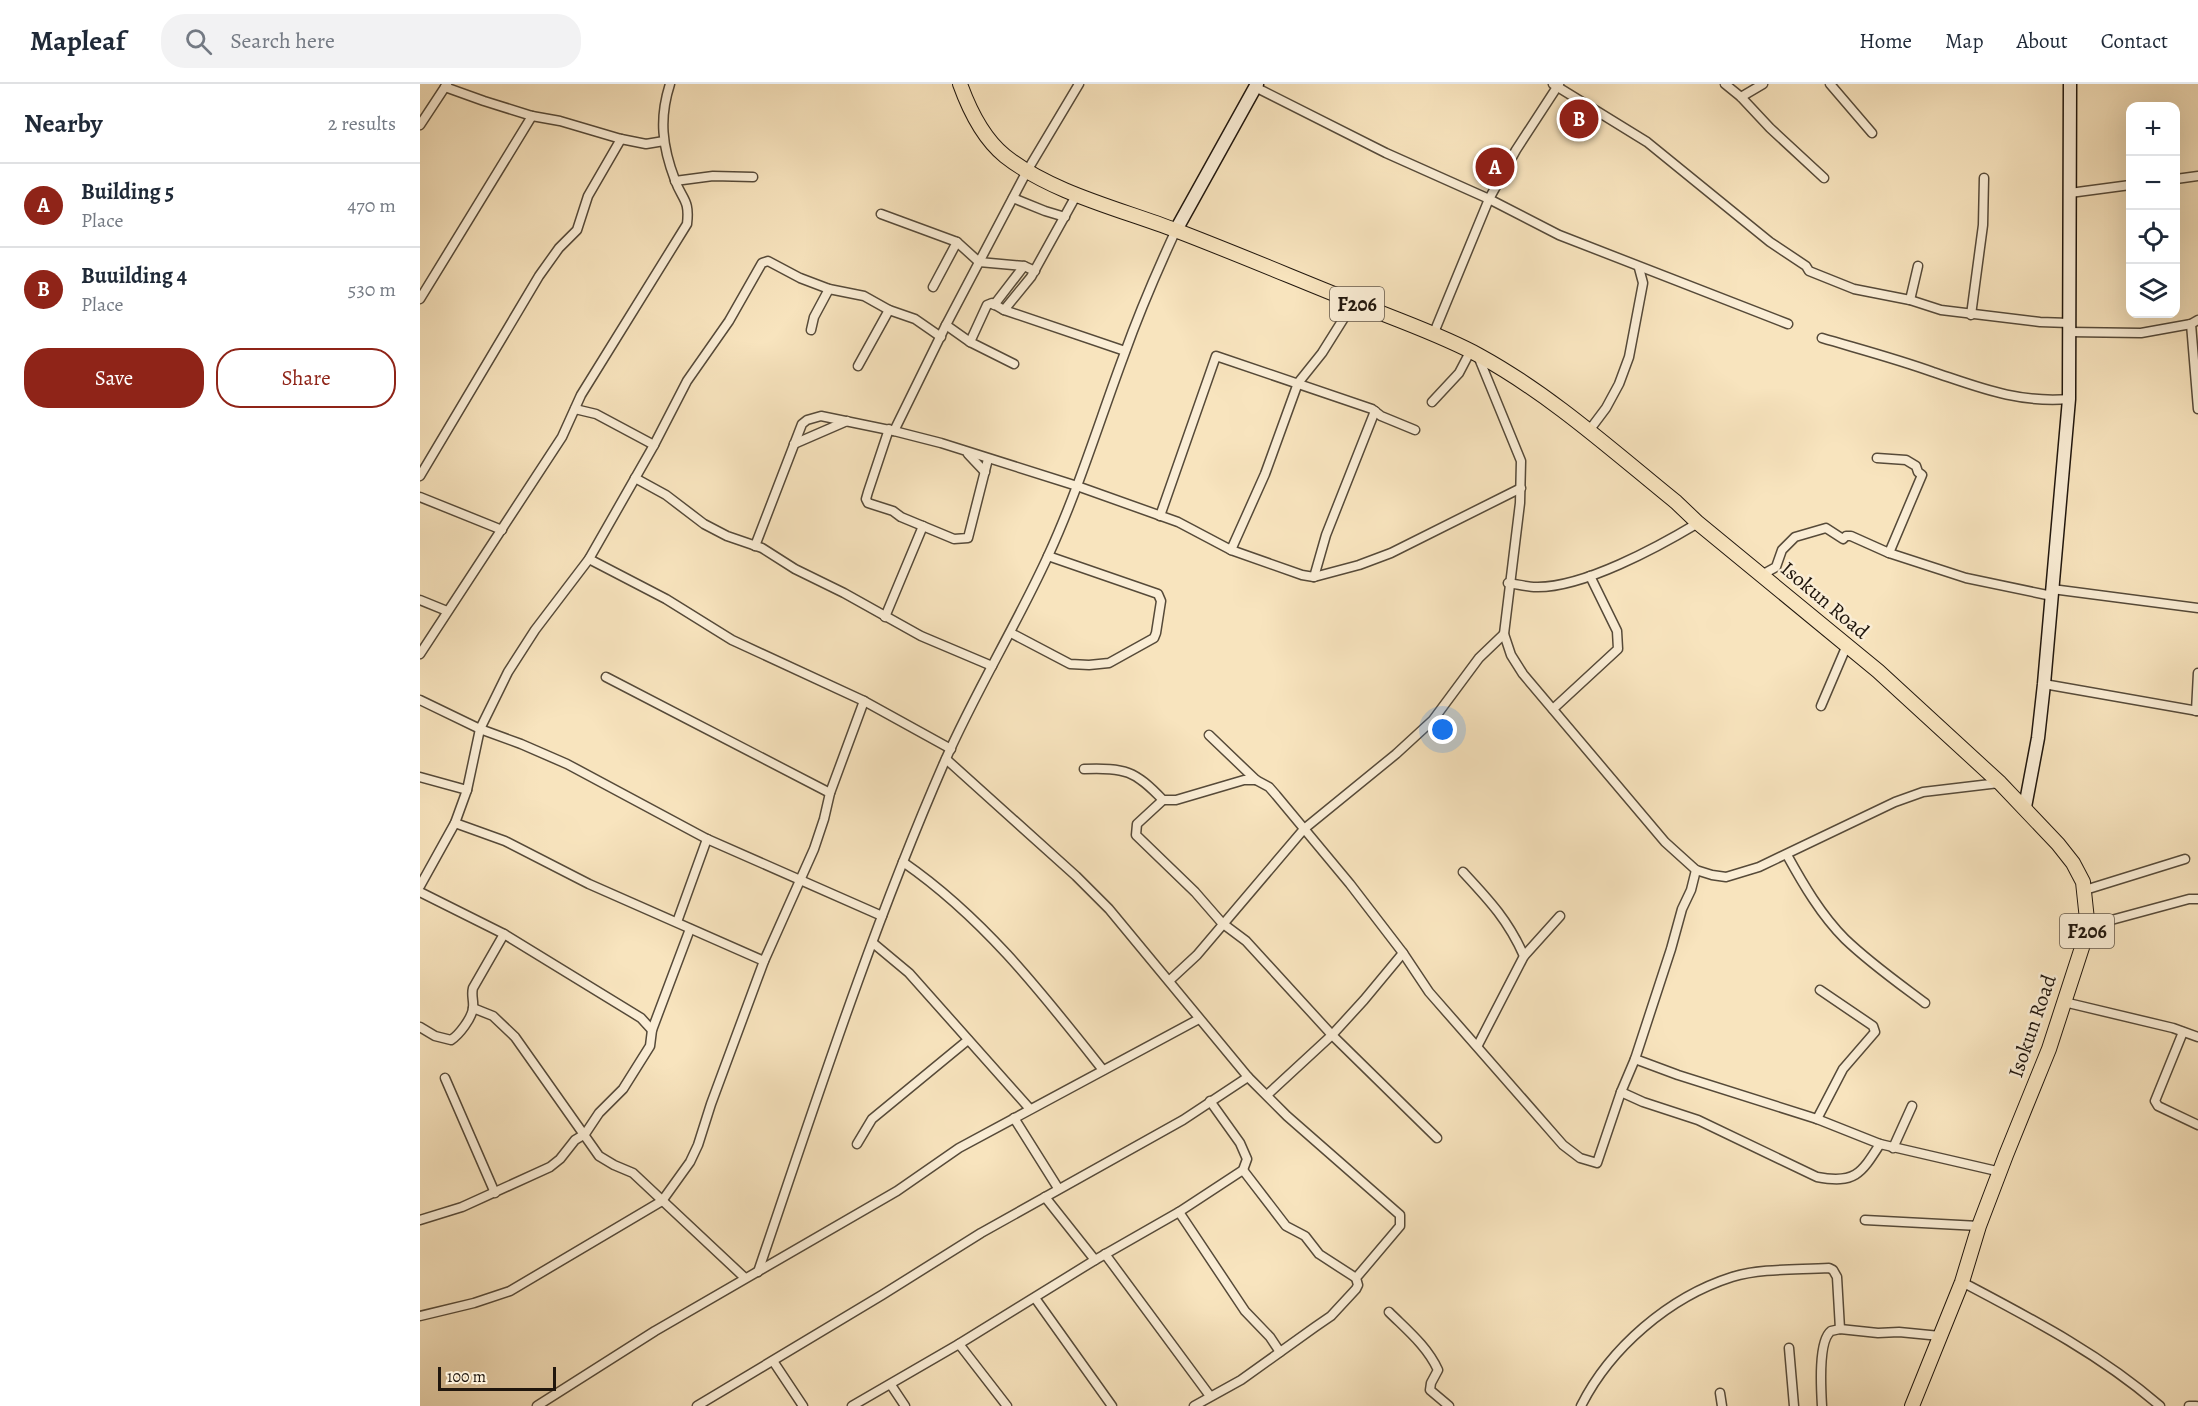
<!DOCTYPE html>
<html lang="en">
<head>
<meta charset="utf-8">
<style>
	body { margin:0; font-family:Alegreya,serif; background:#f2f2f3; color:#1f2937 }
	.controls { position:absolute; right:18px; top:18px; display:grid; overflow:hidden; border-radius:12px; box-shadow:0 6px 24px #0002 }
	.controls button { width:54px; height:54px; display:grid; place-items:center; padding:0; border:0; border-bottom:2px solid #e0e1e3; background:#fff; color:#1f2937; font:30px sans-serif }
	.scale { position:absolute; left:18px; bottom:15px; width:118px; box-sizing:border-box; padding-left:6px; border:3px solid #20160d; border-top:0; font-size:16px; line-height:21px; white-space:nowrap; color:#20160d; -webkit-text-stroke:4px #faedd5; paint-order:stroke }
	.you { position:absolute; left:1023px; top:646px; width:21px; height:21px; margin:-15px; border:4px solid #fff; border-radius:50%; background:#1a73e8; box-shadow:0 0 0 9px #1a73e833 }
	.badge { display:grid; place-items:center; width:39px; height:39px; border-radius:50%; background:#8f2418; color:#fff; font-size:20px; font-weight:700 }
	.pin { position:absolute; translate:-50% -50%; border:3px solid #fff; box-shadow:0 2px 6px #0006 }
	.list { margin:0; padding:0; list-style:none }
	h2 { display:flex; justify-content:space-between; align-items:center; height:78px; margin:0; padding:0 24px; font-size:26px }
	h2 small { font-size:20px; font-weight:400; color:#747a83 }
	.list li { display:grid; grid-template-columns:39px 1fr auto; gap:18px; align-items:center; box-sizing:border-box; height:84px; padding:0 24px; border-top:2px solid #e0e1e3 }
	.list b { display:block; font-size:22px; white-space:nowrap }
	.list p { margin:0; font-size:20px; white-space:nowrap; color:#747a83 }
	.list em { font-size:20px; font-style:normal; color:#747a83 }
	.actions { display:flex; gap:12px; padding:18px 24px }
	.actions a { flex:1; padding:14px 0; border:2px solid #8f2418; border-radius:24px; text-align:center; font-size:21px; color:#8f2418 }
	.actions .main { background:#8f2418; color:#fff }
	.icon { flex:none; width:33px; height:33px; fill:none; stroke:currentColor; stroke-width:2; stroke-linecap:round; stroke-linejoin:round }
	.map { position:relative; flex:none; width:1778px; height:1322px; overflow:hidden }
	header { display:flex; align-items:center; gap:36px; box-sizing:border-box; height:84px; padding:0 30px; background:#fff; border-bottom:2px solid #e0e1e3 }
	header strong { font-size:28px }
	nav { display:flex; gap:33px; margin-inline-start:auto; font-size:21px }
	.search { width:420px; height:54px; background:#f2f2f3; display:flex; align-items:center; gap:15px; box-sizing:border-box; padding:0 21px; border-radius:24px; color:#747a83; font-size:22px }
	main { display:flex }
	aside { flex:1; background:#fff }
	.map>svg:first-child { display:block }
</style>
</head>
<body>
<header>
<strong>Mapleaf</strong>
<div class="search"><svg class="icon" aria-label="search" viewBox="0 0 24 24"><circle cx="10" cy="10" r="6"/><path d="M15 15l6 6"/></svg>Search here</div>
<nav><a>Home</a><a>Map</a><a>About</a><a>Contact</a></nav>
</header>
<main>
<aside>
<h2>Nearby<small>2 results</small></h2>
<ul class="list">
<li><span class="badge">A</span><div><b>Building 5</b><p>Place</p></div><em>470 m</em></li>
<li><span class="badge">B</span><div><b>Buuilding 4</b><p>Place</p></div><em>530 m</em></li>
</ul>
<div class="actions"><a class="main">Save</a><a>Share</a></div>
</aside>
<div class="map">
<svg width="1778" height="1322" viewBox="0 0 1778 1322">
	<rect width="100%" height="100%" fill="#f8e4be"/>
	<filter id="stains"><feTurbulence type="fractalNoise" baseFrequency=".00333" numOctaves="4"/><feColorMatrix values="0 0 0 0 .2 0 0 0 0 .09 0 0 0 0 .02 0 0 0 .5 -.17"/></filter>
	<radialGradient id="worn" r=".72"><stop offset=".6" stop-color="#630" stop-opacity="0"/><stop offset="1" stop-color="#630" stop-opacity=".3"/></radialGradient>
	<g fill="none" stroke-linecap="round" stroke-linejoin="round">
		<g stroke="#564a39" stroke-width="11">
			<g id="street">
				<polyline points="1133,0 1227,58 1350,158 1386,182 1389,187 1434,205 1490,216 1521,226 1620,238 1649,239"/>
				<polyline points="1305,0 1321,13 1350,44 1404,94"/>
				<polyline points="1410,0 1452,49"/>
				<polyline points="25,3 64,17 112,32 140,37 201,55 226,60 244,57"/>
				<polyline points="835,3 966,69 1069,115 1139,151 1368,240"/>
				<polyline points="1321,13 1343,0"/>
				<polyline points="0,41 27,0"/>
				<polyline points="1756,95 1778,92"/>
				<polyline points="255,97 293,92 333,93"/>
				<polyline points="1650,109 1710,101"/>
				<polyline points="593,114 625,127 645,133"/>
				<polyline points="461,130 537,158 559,178 604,182 615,187"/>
				<polyline points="513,203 537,158"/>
				<polyline points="0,215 112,32"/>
				<polyline points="1490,216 1498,182"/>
				<polyline points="574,221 604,182"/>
				<polyline points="584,226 611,193 657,110"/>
				<polyline points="1551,231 1563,141 1564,94"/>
				<polyline points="1771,240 1778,325"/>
				<polyline points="526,241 550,258 594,280"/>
				<polyline points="391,246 394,233 409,205"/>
				<polyline points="1649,248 1721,249 1771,240 1778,236"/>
				<polyline points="1013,251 1069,115 1096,66 1139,0"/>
				<path d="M 1402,254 C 1439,265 1477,275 1513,288 C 1561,304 1597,319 1649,315"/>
				<polyline points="550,258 567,221 572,219 584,226 705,267"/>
				<polyline points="1058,272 1101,377 1100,419 1084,550 1091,571 1103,590 1245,758 1276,786 1292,791 1306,793 1339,783 1475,718 1503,708 1579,699"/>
				<polyline points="438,282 469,226"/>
				<polyline points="1012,318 1039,289 1050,268"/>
				<polyline points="155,325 176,330 234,361"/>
				<polyline points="469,345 448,408 446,415 448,419 473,427 481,433 534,455 548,454 568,375"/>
				<polyline points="474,347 526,241 607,87 659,0"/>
				<polyline points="1168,348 1186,324 1199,300 1209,273 1223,199 1219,184"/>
				<polyline points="374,360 427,337"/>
				<polyline points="548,370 565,388"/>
				<polyline points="1457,374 1486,376 1496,382 1498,388 1502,391 1469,469"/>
				<polyline points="0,392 119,192 139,164 157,146 168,112 201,55"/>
				<polyline points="215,394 246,411 284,440 307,452 342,464 375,485 424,509 501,552 572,582"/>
				<polyline points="0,413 82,446"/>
				<polyline points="740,432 796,272 952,325 961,332 995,346"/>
				<polyline points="335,462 382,340 387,336 401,332 474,347 521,359 657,402 758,438 811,466 882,491 894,493 939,481 971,469 1101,404"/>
				<polyline points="811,466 845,390 878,299 902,269 934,218"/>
				<polyline points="169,475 246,515 312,556 444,617 531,665"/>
				<polyline points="894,493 906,451 955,327"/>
				<polyline points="1344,493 1347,488 1356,483 1362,466 1375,453 1406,444 1423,455 1426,452 1431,452 1469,469 1546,494 1632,512"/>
				<path d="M 1088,499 C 1097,500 1107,503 1116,503 C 1163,504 1238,463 1278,439"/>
				<polyline points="1632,505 1778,524"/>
				<polyline points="0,516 27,527"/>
				<polyline points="465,533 503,442"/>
				<polyline points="591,549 650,580 669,581 689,579 734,554 736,549 741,517 738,510 628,472"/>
				<path d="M 0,570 L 142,353 L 161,311 L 267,140 C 270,115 262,116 255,96 C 242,62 239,34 250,0"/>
				<polyline points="186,593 410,709"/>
				<polyline points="1624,600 1778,627"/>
				<polyline points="0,616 60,645 101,660 147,680 287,755 462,832"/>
				<polyline points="1401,622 1427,561"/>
				<polyline points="1133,625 1198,565 1197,547 1170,492"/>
				<polyline points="1776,627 1778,589"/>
				<polyline points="789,651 836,696 849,703 856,711 930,800 983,869 1009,908 1143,1061 1160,1074 1177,1079 1201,1008 1215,975 1251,865 1262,825 1271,806 1276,786"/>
				<polyline points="526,675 656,792 689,825 828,993 867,1032 980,1131 980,1142 936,1194 938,1201 936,1205 911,1232 895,1243 821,1296 774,1322"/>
				<path d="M 664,685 C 706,684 714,686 743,716 L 756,716 L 824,696 L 836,696"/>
				<polyline points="0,693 47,706"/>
				<polyline points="743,716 717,740 716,751 775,808 802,839 826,857 912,951 1017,1054"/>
				<polyline points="35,739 85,757 169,800 344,877"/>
				<path d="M 1367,771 C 1383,800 1401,831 1425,855 C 1450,879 1477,898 1505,919"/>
				<path d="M 483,778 C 564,834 622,909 683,986"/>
				<path d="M 1043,788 C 1069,816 1088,836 1104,872"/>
				<polyline points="0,802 35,739 47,706 60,645 88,588 115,546 169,475 234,361 267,297 309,237 342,179 348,177 380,194 409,205 444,212 469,226 495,235 521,253"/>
				<polyline points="1665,806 1765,775"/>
				<polyline points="0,808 84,850 221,934 232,946"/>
				<polyline points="257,838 287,755"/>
				<polyline points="1668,845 1684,838 1769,815 1778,815"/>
				<polyline points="453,859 489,889 610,1025"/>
				<polyline points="750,896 777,871 884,745 976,670 1013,636 1059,574 1084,550"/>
				<polyline points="1644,918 1753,944 1778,953"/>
				<polyline points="53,924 73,932 95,953 179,1072 194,1081 213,1089 325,1194"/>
				<path d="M 0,943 L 15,952 L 31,956 C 39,951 52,934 53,924 C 54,917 51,911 53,904 L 84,850"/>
				<polyline points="1763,948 1735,1017 1738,1022 1778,1041"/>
				<polyline points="1058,961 1104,872 1140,832"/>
				<polyline points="1215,975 1258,991 1397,1035 1460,1060 1581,1088"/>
				<polyline points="25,994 75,1109"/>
				<path d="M 1201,1008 L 1223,1018 L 1278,1036 L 1397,1093 C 1435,1100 1441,1090 1460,1060"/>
				<polyline points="847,1011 912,951 944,916 983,869"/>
				<polyline points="594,1034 638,1104"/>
				<polyline points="1397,1035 1423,985 1455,948 1453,942 1400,906"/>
				<polyline points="437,1060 452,1035 548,956"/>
				<polyline points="1473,1064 1492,1022"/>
				<polyline points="823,1086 866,1142 885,1152 899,1170 936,1194"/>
				<polyline points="625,1113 675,1176"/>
				<polyline points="759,1128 825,1227 850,1253 860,1268"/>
				<polyline points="0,1136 42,1123 130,1083 140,1075 155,1056 165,1050 179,1029 203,1005 230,962 232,946 270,845"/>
				<polyline points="1445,1136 1559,1142"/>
				<polyline points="685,1170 790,1312"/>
				<path d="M 338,1188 C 396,1017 452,844 524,679 C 555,608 596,542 628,472 C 658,407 679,338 704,271 C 719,229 737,187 756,146"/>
				<path d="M 1542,1198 C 1612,1235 1680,1270 1740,1322"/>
				<polyline points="615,1214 692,1322"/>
				<path d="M 969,1228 C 987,1246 1007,1262 1018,1286 L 1011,1299 L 1010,1306 L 1029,1322"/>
				<polyline points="0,1232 54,1219 90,1207 242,1117 270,1078 278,1061 291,1020 344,877 394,765 404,735 410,709 444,617"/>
				<polyline points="539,1260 587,1322"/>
				<polyline points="1369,1264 1374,1322"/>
				<polyline points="353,1277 383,1322"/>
				<polyline points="471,1301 485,1322"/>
				<polyline points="1300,1309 1302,1322"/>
				<polyline points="117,1322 235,1247 477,1107 539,1064 779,935"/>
				<polyline points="277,1322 462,1211 561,1149 763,1036 828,993"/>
				<polyline points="432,1322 539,1260 675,1176 759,1128 823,1086 827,1075 820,1059 790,1017"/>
				<path d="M 1161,1322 C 1190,1264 1249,1213 1312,1193 C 1342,1184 1377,1186 1409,1184 L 1413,1186 L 1417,1193 L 1420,1245"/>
				<path d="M 1402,1322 C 1401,1305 1398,1257 1411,1247 L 1420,1245 L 1458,1249 L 1479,1248 L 1520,1252"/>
				<polyline points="1769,1322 1776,1322"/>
			</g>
		</g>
		<g stroke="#20160d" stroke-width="15">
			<g id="secondary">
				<polyline points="756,146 837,0"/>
				<polyline points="1605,723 1618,654 1624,600 1649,315 1650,0"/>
			</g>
		</g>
		<g stroke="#20160d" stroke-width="16">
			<path id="primary" d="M 540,0 C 549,25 564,55 585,72 C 632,109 700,125 755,146 C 818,170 881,197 944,222 C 982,238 1024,252 1060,272 C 1131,311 1193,367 1256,418 L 1278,439 L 1458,587 L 1580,699 L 1638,760 L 1653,779 L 1663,798 L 1668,845 L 1629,965 L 1586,1071 L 1559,1142 L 1542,1198 L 1492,1322"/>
		</g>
		<use href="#street" stroke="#faedd5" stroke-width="8"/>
		<use href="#secondary" stroke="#faedd5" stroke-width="12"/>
		<use href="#primary" stroke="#f8e4be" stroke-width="14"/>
	</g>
	<g text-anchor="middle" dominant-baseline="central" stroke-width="5" stroke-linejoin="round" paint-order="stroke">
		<g fill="#faedd5" stroke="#615649" stroke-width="1.5">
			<rect x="910" y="203" width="54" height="34" rx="4.5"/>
			<rect x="1640" y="830" width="54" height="34" rx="4.5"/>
		</g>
		<g font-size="20" font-weight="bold" fill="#20160d">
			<text x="937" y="220">F206</text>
			<text x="1667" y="847">F206</text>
		</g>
		<g font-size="21" fill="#20160d" stroke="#faedd5">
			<text transform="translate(1405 516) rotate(40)">Isokun Road</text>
			<text transform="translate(1612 942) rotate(-71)">Isokun Road</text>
		</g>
	</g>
	<rect width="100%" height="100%" filter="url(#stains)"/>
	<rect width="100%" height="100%" fill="url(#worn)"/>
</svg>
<div class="controls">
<button>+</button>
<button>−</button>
<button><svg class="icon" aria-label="locate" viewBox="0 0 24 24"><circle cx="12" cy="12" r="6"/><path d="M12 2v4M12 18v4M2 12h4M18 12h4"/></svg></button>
<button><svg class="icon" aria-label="layers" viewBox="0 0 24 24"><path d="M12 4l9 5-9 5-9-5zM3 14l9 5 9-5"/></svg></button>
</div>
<div class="scale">100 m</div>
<div class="you"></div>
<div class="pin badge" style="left:1075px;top:83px">A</div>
<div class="pin badge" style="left:1159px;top:35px">B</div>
</div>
</main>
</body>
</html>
